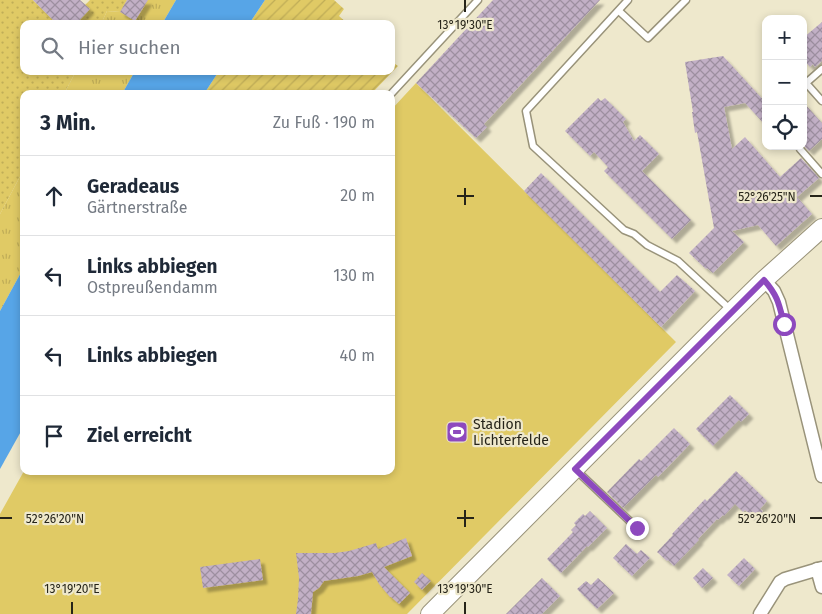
<!DOCTYPE html>
<html lang="de">
<head>
<meta charset="utf-8">
<style>
	body { margin:0; font-family:"Fira Sans",sans-serif; background:#f2f2f3; color:#1f2937 }
	.controls { position:absolute; right:15px; top:15px; display:grid; overflow:hidden; border-radius:10px; box-shadow:0 2px 8px #0003 }
	.controls button { width:45px; height:45px; display:grid; place-items:center; padding:0; border:0; border-bottom:1px solid #e0e1e3; background:#fff; color:#1f2937; font:25px sans-serif }
	.stop { position:absolute; width:15px; height:15px; margin:-11px; border:4px solid #8d49be; border-radius:50%; background:#fff }
	.stop.end { background:#8d49be; border-color:#fff; box-shadow:0 1px 5px #0008 }
	.list { margin:0; padding:0; list-style:none }
	h2 { display:flex; justify-content:space-between; align-items:center; height:65px; margin:0; padding:0 20px; font-size:21px }
	h2 small { font-size:16px; font-weight:400; color:#747a83 }
	.list li { display:grid; grid-template-columns:32px 1fr auto; gap:15px; align-items:center; box-sizing:border-box; height:80px; padding:0 20px; border-top:1px solid #e0e1e3 }
	.list b { display:block; font-size:19px; white-space:nowrap }
	.list p { margin:0; font-size:16px; white-space:nowrap; color:#747a83 }
	.list em { font-size:16px; font-style:normal; color:#747a83 }
	.icon { flex:none; width:28px; height:28px; fill:none; stroke:currentColor; stroke-width:2; stroke-linecap:round; stroke-linejoin:round }
	.map { position:relative; flex:none; width:822px; height:614px; overflow:hidden }
	.search { position:absolute; background:#fff; box-shadow:0 2px 8px #0003; left:20px; top:20px; width:375px; height:55px; display:flex; align-items:center; gap:12px; box-sizing:border-box; padding:0 18px; border-radius:10px; color:#747a83; font-size:19px }
	.panel { position:absolute; background:#fff; box-shadow:0 2px 8px #0003; left:20px; top:90px; width:375px; height:385px; border-radius:10px }
	.map>svg:first-child { display:block }
</style>
</head>
<body>
<div class="map">
<svg width="822" height="614" viewBox="0 0 822 614">
	<defs>
		<pattern id="grass-dots" width="8" height="8" patternUnits="userSpaceOnUse" patternTransform="scale(1.25)"><rect width="8" height="8" fill="#e0ca65"/><path d="M2 2h.1M6 6h.1" fill="none" stroke="#c0ad57" stroke-width="1.8" stroke-linecap="round"/></pattern>
		<pattern id="park-tufts" width="24" height="20" patternUnits="userSpaceOnUse" patternTransform="scale(1.25)"><rect width="24" height="20" fill="#e0ca65"/><path d="M3 7l-1-3M5 7V3M7 7l1-3M15 17l-1-3M17 17v-4M19 17l1-3" fill="none" stroke="#c0ad57"/></pattern>
		<pattern id="garden-furrows" width="10" height="10" patternUnits="userSpaceOnUse" patternTransform="scale(1.25)"><rect width="10" height="10" fill="#e0ca65"/><path d="M-1 1l2-2M0 10L10 0M9 11l2-2" fill="none" stroke="#c0ad57"/></pattern>
		<pattern id="building-cross-hatch" width="8" height="8" patternUnits="userSpaceOnUse" patternTransform="scale(1.25)"><rect width="8" height="8" fill="#c2b0c6"/><path d="M0 0l8 8M0 8l8-8" fill="none" stroke="#9d8fa0"/></pattern>
		<filter id="shadow"><feDropShadow dx="4.5" dy="4.5" stdDeviation="1" flood-color="#0004"/></filter>
	</defs>
	<rect width="100%" height="100%" fill="#eee8cc"/>
	<g fill="url(#grass-dots)">
		<polygon points="0,0 33,0 57,24 24,24 24,71 76,71 64,94 24,94 24,169 0,214"/>
		<polygon points="90,0 127,0 120,12 107,11 101,24 76,24 90,9 85,5"/>
	</g>
	<g fill="url(#park-tufts)">
		<polygon points="127,0 176,0 162,24 101,24 107,11 120,12"/>
		<polygon points="76,71 135,71 122,94 64,94"/>
		<polygon points="24,169 24,267 0,311 0,214"/>
	</g>
	<g fill="url(#garden-furrows)">
		<polygon points="265,0 334,0 344,9 339,16 348,24 249,24"/>
		<polygon points="391,61 398,66 371,94 204,94 219,71 391,71"/>
	</g>
	<polygon fill="#e0ca65" points="416,83 676,342 407,614 0,614 0,514 24,471 391,471 391,110"/>
	<g fill="#57a5e7">
		<polygon points="176,0 265,0 249,24 162,24"/>
		<polygon points="135,71 219,71 204,94 122,94"/>
		<polygon points="24,267 24,426 0,469 0,311"/>
	</g>
	<g fill="url(#building-cross-hatch)" filter="url(#shadow)">
		<polygon points="33,0 80,0 90,9 76,24 57,24"/>
		<polygon points="127,0 148,0 135,21 120,12"/>
		<polygon points="493,0 600,0 484,124 487,127 476,138 416,83"/>
		<polygon points="822,22 822,61 815,67 813,64 810,67 803,59 803,38"/>
		<polygon points="723,56 766,103 766,126 745,103 724,107 732,149 745,137 780,177 801,158 819,178 797,197 812,214 776,246 758,225 732,231 744,242 713,273 707,268 706,269 689,253 714,228 697,132 695,133 692,112 693,112 685,62"/>
		<polygon points="598,98 601,101 605,98 626,119 623,122 634,141 640,135 659,154 642,171 691,220 672,239 604,171 608,167 594,152 590,156 565,131"/>
		<polygon points="803,102 822,123 822,139 809,151 803,145"/>
		<polygon points="541,173 660,292 677,275 695,291 661,327 524,191"/>
		<polygon points="730,395 749,414 741,422 739,420 713,446 696,429"/>
		<polygon points="674,428 690,444 658,477 656,475 623,508 607,492 639,459 641,461"/>
		<polygon points="736,471 767,501 760,509 763,511 755,520 745,510 743,512 735,504 724,516 723,515 718,520 717,519 698,539 699,540 674,566 668,560 667,561 657,552 673,535 672,534 705,499 707,501"/>
		<polygon points="590,511 607,528 588,547 587,546 561,573 547,559 573,532 571,530 576,525 574,523 583,514 585,516"/>
		<polygon points="406,538 412,556 384,567 410,593 399,604 391,597 390,597 379,584 372,572 358,576 324,581 319,588 313,592 311,614 296,614 298,599 299,578 296,553 335,553 349,551 376,543 378,549"/>
		<polygon points="626,544 637,554 641,550 650,558 632,576 613,558"/>
		<polygon points="744,558 755,569 739,586 727,575"/>
		<polygon points="260,559 263,580 203,588 200,567"/>
		<polygon points="703,568 713,578 702,588 693,578"/>
		<polygon points="422,573 431,581 422,590 414,582"/>
		<polygon points="542,578 560,596 542,614 506,614"/>
		<polygon points="598,578 614,593 597,609 577,589 586,581 591,585"/>
	</g>
	<g fill="none" stroke-linecap="round" stroke-linejoin="round">
		<g stroke="#99937a" stroke-width="9">
			<g id="lane">
				<polyline points="628,0 526,111 533,146 624,230 634,234 647,245 678,261 732,311"/>
				<polyline points="619,11 648,38 686,0"/>
				<polyline points="822,69 806,83 822,101"/>
				<polyline points="391,94 478,0"/>
				<polyline points="800,149 822,174"/>
				<polyline points="576,470 637,528"/>
			</g>
		</g>
		<g stroke="#99937a" stroke-width="15">
			<g id="street">
				<polyline points="764,280 774,291 779,302 822,476"/>
				<polyline points="817,569 822,587"/>
				<polyline points="760,614 780,582 785,579 822,568"/>
			</g>
		</g>
		<g stroke="#99937a" stroke-width="20">
			<polyline id="secondary" points="430,614 717,326 764,280 822,228"/>
		</g>
		<use href="#lane" stroke="#fff" stroke-width="6"/>
		<use href="#street" stroke="#fff" stroke-width="12"/>
		<use href="#secondary" stroke="#fff" stroke-width="18"/>
	</g>
	<g fill="none" stroke-linecap="round" stroke-linejoin="round">
		<path stroke="#8d49be" stroke-width="6" d="M 637,528 L 575,469 L 764,280 C 778,296 779,304 784,324"/>
	</g>
	<path fill="none" stroke="#262419" stroke-width="2" d="M 465,0 L 465,12M 465,188 L 465,205M 457,196 L 474,196M 810,196 L 822,196M 465,510 L 465,527M 0,518 L 12,518M 457,518 L 474,518M 810,518 L 822,518M 72,602 L 72,614M 465,602 L 465,614"/>
	<defs>
		<g id="stadium-square" transform="scale(1.125)"><rect x="-9" y="-9" width="18" height="18" rx="4" fill="#8d49be" stroke="#eee8cc"/><path d="M0-5a6.5 5 0 1 0 0 10a6.5 5 0 1 0 0-10ZM-3.5-1.8h7v3.6h-7Z" fill="#fff"/></g>
	</defs>
	<g fill-rule="evenodd">
		<use href="#stadium-square" x="457" y="432"/>
	</g>
	<g text-anchor="middle" dominant-baseline="central" stroke-width="4.5" stroke-linejoin="round" paint-order="stroke">
		<g font-size="14" fill="#262419" stroke="#eee8cc" text-anchor="start">
			<text x="473" y="424">Stadion<tspan x="473" dy="16">Lichterfelde</tspan></text>
		</g>
	</g>
	<g font-size="12" text-anchor="middle" fill="#262419" stroke="#eee8cc" stroke-width="4.5" stroke-linejoin="round" paint-order="stroke">
		<text x="465" y="29">13°19'30"E</text>
		<text x="767" y="201">52°26'25"N</text>
		<text x="55" y="523">52°26'20"N</text>
		<text x="767" y="523">52°26'20"N</text>
		<text x="72" y="593">13°19'20"E</text>
		<text x="465" y="593">13°19'30"E</text>
	</g>
</svg>
<div class="controls">
<button>+</button>
<button>−</button>
<button><svg class="icon" aria-label="locate" viewBox="0 0 24 24"><circle cx="12" cy="12" r="6"/><path d="M12 2v4M12 18v4M2 12h4M18 12h4"/></svg></button>
</div>
<div class="stop" style="left:784px;top:324px"></div>
<div class="stop end" style="left:637px;top:528px"></div>
<div class="search"><svg class="icon" aria-label="search" viewBox="0 0 24 24"><circle cx="10" cy="10" r="6"/><path d="M15 15l6 6"/></svg>Hier suchen</div>
<section class="panel">
<h2>3 Min.<small>Zu Fuß · 190 m</small></h2>
<ul class="list">
<li><svg class="icon" aria-label="ahead" viewBox="0 0 24 24"><path d="M12 20V5M6 11l6-6 6 6"/></svg><div><b>Geradeaus</b><p>Gärtnerstraße</p></div><em>20 m</em></li>
<li><svg class="icon" aria-label="left" viewBox="0 0 24 24"><path d="M17 20v-9H6M10 6l-5 5 5 5"/></svg><div><b>Links abbiegen</b><p>Ostpreußendamm</p></div><em>130 m</em></li>
<li><svg class="icon" aria-label="left" viewBox="0 0 24 24"><path d="M17 20v-9H6M10 6l-5 5 5 5"/></svg><div><b>Links abbiegen</b></div><em>40 m</em></li>
<li><svg class="icon" aria-label="arrive" viewBox="0 0 24 24"><path d="M6 21V4h12l-3 4 3 4H6"/></svg><div><b>Ziel erreicht</b></div></li>
</ul>
</section>
</div>
</body>
</html>
